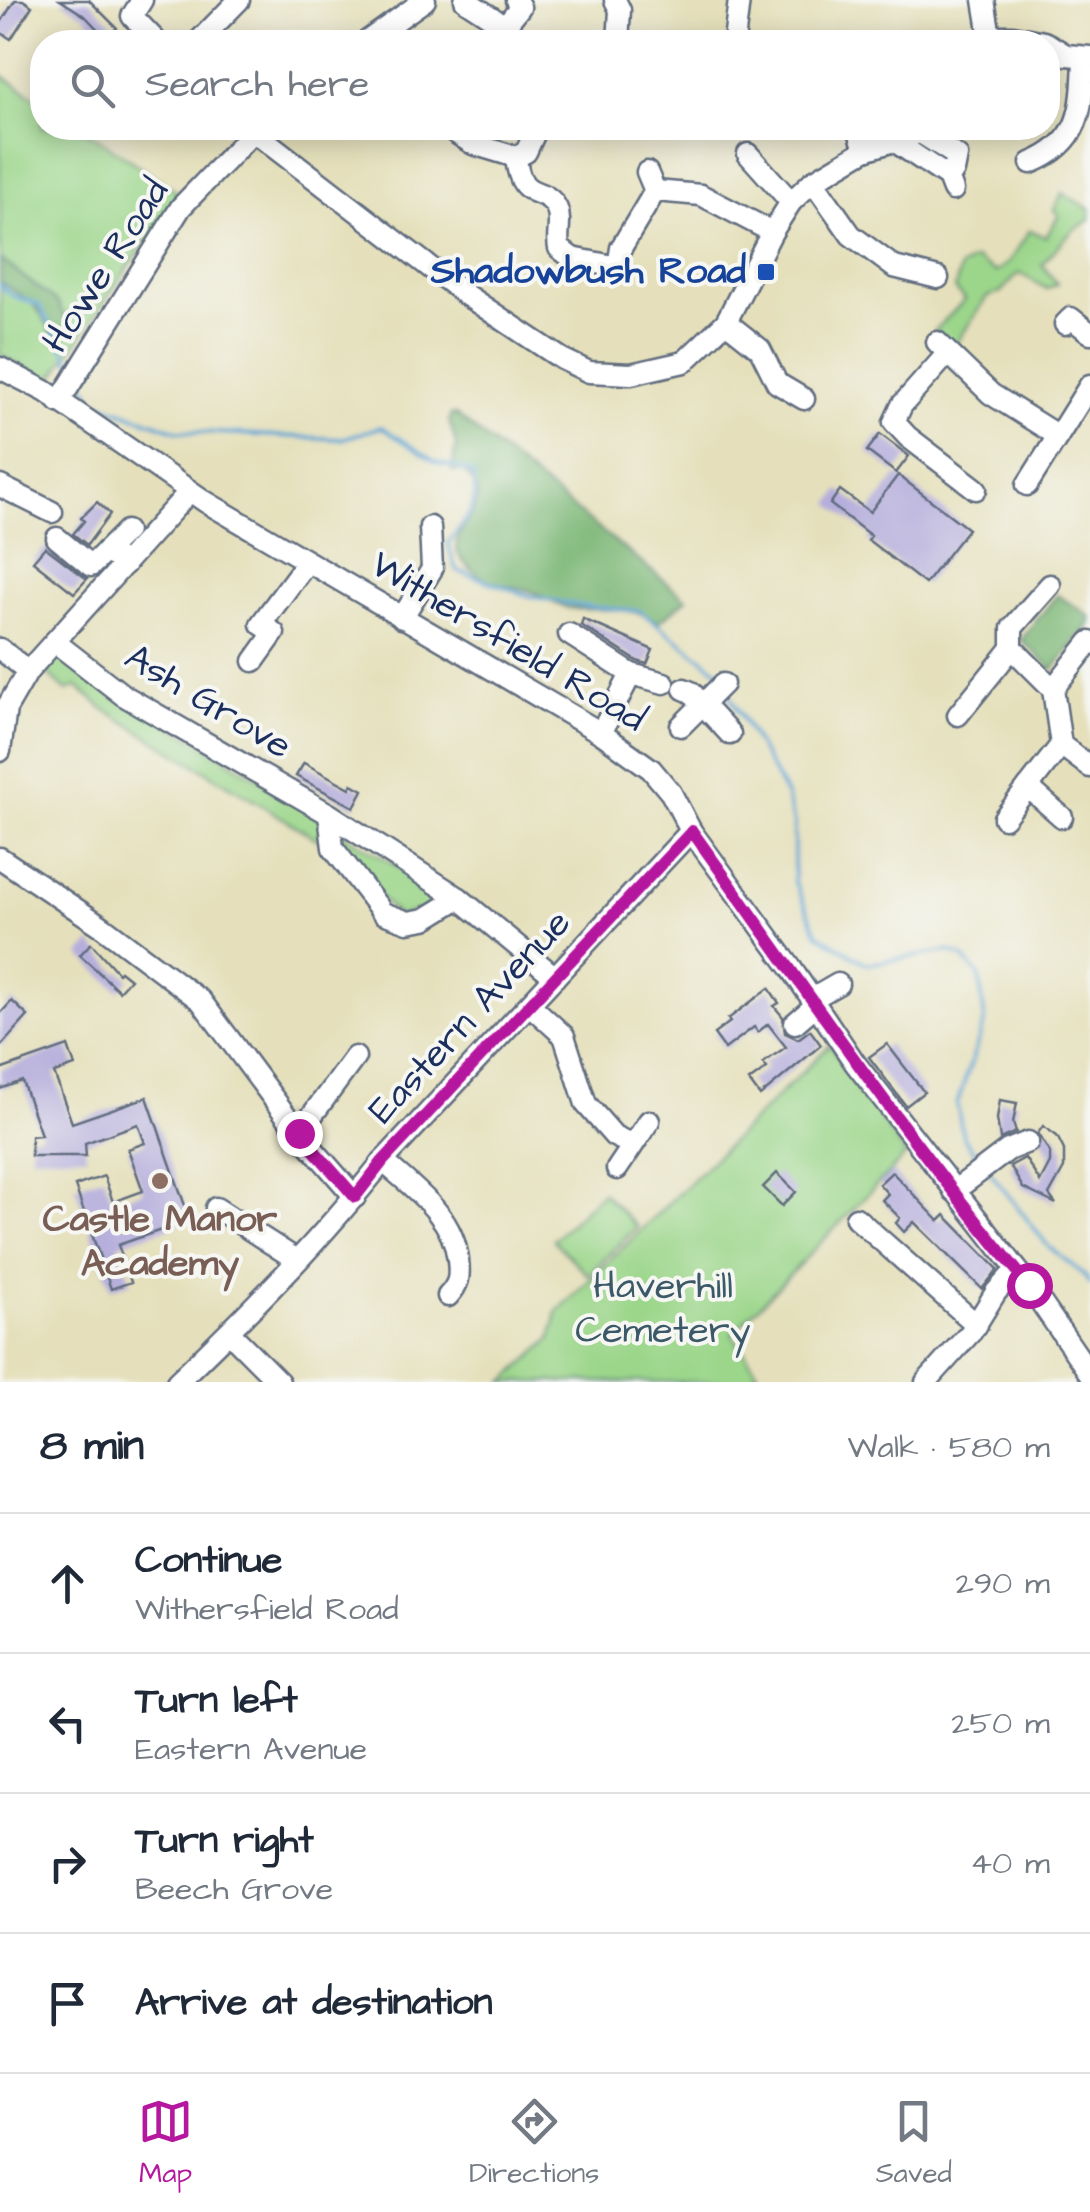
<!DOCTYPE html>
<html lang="en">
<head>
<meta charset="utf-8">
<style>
	body { margin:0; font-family:"Architects Daughter",sans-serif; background:#f2f2f3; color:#1f2937 }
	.stop { position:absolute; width:30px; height:30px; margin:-22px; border:8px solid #b5179e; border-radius:50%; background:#fff }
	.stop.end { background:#b5179e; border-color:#fff; box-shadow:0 2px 10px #0008 }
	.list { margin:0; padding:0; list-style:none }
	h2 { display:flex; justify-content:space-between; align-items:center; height:130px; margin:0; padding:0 40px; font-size:42px }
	h2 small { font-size:32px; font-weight:400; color:#747a83 }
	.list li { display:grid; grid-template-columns:65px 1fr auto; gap:30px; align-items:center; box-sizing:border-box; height:140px; padding:0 40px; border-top:2px solid #e0e1e3 }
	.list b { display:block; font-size:38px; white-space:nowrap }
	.list p { margin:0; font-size:32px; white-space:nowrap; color:#747a83 }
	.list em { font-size:32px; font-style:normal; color:#747a83 }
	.icon { flex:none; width:55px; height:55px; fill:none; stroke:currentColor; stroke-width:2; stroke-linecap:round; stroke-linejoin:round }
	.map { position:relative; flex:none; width:1090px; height:1382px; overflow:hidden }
	.search { position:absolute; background:#fff; box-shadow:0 5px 25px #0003; left:30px; right:30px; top:30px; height:110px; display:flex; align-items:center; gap:25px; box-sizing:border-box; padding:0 35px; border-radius:40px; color:#747a83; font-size:38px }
	.sheet { height:690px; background:#fff }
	nav { display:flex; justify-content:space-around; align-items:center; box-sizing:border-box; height:140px; border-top:2px solid #e0e1e3; background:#fff; font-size:28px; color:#747a83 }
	nav a { display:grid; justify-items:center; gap:5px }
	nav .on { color:#b5179e }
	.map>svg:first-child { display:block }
</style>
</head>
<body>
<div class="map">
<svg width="1090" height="1382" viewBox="0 0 1090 1382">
	<rect width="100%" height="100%" fill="#f6f6f2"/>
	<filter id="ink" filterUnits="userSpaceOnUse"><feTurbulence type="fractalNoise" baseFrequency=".01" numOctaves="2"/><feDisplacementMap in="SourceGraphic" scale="20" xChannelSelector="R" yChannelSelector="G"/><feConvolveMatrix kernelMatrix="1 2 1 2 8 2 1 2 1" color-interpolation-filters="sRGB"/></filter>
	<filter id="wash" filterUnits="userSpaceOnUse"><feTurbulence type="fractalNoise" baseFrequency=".0048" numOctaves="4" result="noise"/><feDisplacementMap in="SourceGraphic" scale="40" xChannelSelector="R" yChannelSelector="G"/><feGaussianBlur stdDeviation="2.25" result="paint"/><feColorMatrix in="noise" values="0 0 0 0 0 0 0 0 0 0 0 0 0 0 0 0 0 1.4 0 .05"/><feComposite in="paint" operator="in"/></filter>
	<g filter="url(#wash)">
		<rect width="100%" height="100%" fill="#e5e0bb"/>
		<g fill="#9bd68a" stroke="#5b8274" stroke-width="2.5">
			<polygon points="0,74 42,102 42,128 82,128 179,193 55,375 46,378 0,355"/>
			<polygon points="1062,193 1090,209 1090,220 1073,230 1042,264 1057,284 1047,289 1019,273 1000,293 987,297 954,347 935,330 965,300 955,289 960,268 975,259 996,272 1008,263 1030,230 1046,237 1059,215 1054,210"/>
			<polygon points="52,653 322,817 327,845 107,711 76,686 67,691 44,671 45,660"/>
			<polygon points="338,830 444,895 446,902 398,917 338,847"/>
			<polygon points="830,1045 906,1155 732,1334 758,1372 747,1382 504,1382 551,1339 557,1312"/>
			<polygon points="602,1192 637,1227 588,1275 553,1240"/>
		</g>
		<g fill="#7cb776" stroke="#4c736a" stroke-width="2.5">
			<path d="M 0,259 L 58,303 L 72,333 L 57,335 L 55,341 C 41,307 31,300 0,282 Z"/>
			<path d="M 451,414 L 456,415 L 687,599 L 659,622 C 633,606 607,611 577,609 C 555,608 546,596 528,590 C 512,586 490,584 477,574 C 417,531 512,514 463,471 L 452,471 L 456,445 L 449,421 Z"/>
			<polygon points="1057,595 1090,616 1090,624 1053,670 1021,640"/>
		</g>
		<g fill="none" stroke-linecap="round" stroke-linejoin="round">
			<g stroke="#5ca3d2" stroke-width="4">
				<polyline points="0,285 12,295 39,305 74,367"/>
				<path d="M 82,379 L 95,402 L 178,431 L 341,439 L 381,427 L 436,462 L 472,473 C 482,502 465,522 448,543 L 456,570 L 530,596 L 581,606 L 640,611 L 724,675"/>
				<polyline points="726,689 786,795 794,823 794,881 818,934 867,964 949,951 962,957 979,975 985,1021 957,1104 963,1137 982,1162"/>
				<polyline points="991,1173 1048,1246 1085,1276 1090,1284"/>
			</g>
		</g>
		<g id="blocks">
			<g fill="#b5aedc">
				<polygon points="15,0 23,0 32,6 11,39 0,32 0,24"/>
				<polygon points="60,0 89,0 117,28 106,38 85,16"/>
				<polygon points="880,434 909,456 896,473 867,451"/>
				<polygon points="898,475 968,529 925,584 868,540 871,536 830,504 840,490 870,512"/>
				<polygon points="97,502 110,514 87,545 73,534 84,521 81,518"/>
				<polygon points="45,547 87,579 74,593 33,561"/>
				<polygon points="583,619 653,650 647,664 637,661 581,625"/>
				<polygon points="304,763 350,788 352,784 363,790 354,807 296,776"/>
				<polygon points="91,943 118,973 120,971 130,979 119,991 80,955"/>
				<polygon points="769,988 779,1003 774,1006 783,1017 785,1033 798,1039 810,1030 821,1045 760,1096 749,1081 767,1068 763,1063 786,1047 768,1024 758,1032 754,1027 725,1049 714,1034 730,1022 728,1019"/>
				<polygon points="12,1001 28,1016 0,1047 0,1014"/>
				<polygon points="887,1044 924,1092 906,1106 869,1057"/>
				<polygon points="68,1046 75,1066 54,1073 72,1123 147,1097 190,1220 118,1245 131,1282 111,1289 75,1186 104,1176 113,1202 143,1191 128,1149 145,1143 138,1124 85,1143 86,1156 31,1156 31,1136 41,1135 22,1081 0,1089 0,1070"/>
				<polygon points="1000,1100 1017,1103 1013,1123 1016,1132 1000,1139 997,1119"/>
				<polygon points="1043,1126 1057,1136 1064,1150 1064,1168 1049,1195 1056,1204 1023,1188 1010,1166 1025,1158 1040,1182 1050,1163 1050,1153 1038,1133"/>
				<polygon points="892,1172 939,1221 945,1215 998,1269 982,1289 914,1222 904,1232 896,1223 900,1218 882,1200 888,1194 879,1184"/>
				<polygon points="777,1173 796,1192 782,1206 763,1187"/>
			</g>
		</g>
	</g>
	<g filter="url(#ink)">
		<use href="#blocks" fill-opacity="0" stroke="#626d7f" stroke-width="2.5"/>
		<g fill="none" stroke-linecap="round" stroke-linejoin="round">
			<g stroke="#626d7f" stroke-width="25">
				<g id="minor">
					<polyline points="142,0 132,16 157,42"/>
					<polyline points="465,0 505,26 520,7 516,0"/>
					<polyline points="615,0 620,10 618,42"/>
					<polyline points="984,0 991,42"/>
					<polyline points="993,36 1013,36 1044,42"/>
					<polyline points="198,42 239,0"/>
					<polyline points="366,42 425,0"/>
					<polyline points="734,42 739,0"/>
					<polyline points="1048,44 1066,55 1090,57"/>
					<polyline points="448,128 473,144 516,157"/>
					<path d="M 537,128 L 526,152 L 516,157 C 520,205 545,183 557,209 C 562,221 556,236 559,248 L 572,258 L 618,267 L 621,248 L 655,191 L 647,172"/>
					<polyline points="858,128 865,150"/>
					<polyline points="253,131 466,295 562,359 589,372 631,374 684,362 726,322 772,232 791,202 813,181 865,150 916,134 925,128"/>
					<polyline points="919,132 957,156 954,171"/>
					<polyline points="894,141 948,177 953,190"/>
					<polyline points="748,154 791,202"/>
					<path d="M 1031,163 C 1083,142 1082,107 1084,58"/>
					<polyline points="813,181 851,235 894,267 938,278"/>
					<polyline points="655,191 701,195 772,232"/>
					<polyline points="726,322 760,349 777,383 804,399"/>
					<polyline points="1065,324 1071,318 1090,333"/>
					<polyline points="937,342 991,394 1058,436 1090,385"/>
					<polyline points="948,353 902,405 894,422 908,437 976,489"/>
					<polyline points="0,368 45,391 206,502 601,733 651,769 671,793 691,831 791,968 855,1063 1029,1285 1090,1374"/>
					<polyline points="59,402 181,207 257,128"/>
					<polyline points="1027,485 1058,436"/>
					<polyline points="0,486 52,512"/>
					<polyline points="57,538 91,566 106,551 125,564"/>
					<polyline points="106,551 126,531"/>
					<polyline points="402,618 432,569 430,527"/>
					<polyline points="569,634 631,674 601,733"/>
					<polyline points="55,642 123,695 329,814 459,898 555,977"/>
					<polyline points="0,649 28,671"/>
					<polyline points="254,661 274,633 261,624 307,562"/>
					<polyline points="631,674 664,683"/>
					<polyline points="684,689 691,692 730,734"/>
					<polyline points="1053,689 1090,642"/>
					<polyline points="958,715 1012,648"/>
					<polyline points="681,726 723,684"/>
					<polyline points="1061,745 1090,767"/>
					<polyline points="0,751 6,709 28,671 189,492"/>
					<polyline points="1028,787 1062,817"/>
					<polyline points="329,814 333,848 383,913 408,922 425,919 459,898"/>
					<polyline points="1004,818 1061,745 1053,689 1012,648 1012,628 1050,585"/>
					<polyline points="0,858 103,927 201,1001 299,1133 355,1197"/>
					<polyline points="812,999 838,984"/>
					<polyline points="530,1005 564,1036 586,1104 614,1136 631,1144"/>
					<polyline points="795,1023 816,1005"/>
					<polyline points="299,1133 355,1057"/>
					<path d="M 383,1161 C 415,1190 453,1215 458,1260 C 460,1277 459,1284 448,1296"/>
					<polyline points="617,1169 649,1121"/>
					<polyline points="954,1191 1008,1150 1028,1142"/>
					<polyline points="216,1208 297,1260"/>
					<polyline points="856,1218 977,1325"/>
					<polyline points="229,1332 279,1382"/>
					<path d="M 177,1382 C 249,1313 321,1240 383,1161 L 691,831"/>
					<polyline points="926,1382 972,1331 996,1292 1016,1270"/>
				</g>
			</g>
			<use href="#minor" stroke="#fff" stroke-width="20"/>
		</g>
	</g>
	<g fill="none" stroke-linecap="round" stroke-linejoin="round" filter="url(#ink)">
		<path stroke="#b5179e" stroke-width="12" d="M 299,1133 L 355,1197 L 383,1161 L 692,831 C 802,984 907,1141 1029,1285"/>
	</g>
	<rect fill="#1a4fb4" stroke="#f6f6f2" stroke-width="4" x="756" y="262" width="20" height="20" rx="5"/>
	<circle fill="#8d6e63" stroke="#f6f6f2" stroke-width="4" cx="160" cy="1181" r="10"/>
	<g text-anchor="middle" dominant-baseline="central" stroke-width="8" stroke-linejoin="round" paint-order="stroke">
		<g font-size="38" fill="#1b2f5e" stroke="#f6f6f2">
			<text transform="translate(106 266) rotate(-57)">Howe Road</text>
			<text transform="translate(508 642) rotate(31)">Withersfield Road</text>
			<text transform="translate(208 702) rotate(31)">Ash Grove</text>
			<text transform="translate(470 1017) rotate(-47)">Eastern Avenue</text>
		</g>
		<g font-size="38" font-weight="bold" fill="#164399" stroke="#f6f6f2" text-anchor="end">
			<text x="746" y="272">Shadowbush Road</text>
		</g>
		<g font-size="38" font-weight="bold" fill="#785e54" stroke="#f6f6f2">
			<text x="160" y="1220">Castle Manor<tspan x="160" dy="44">Academy</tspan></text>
		</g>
		<g font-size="38" fill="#3b5969" stroke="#f6f6f2">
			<text x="663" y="1287">Haverhill<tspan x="663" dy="44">Cemetery</tspan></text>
		</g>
	</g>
</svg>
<div class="stop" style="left:1029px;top:1285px"></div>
<div class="stop end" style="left:299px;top:1133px"></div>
<div class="search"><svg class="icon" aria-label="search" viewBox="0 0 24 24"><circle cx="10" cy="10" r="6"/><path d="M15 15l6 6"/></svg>Search here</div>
</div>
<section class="sheet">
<h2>8 min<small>Walk · 580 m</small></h2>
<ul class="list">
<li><svg class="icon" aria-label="ahead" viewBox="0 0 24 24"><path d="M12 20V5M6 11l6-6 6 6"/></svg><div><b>Continue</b><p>Withersfield Road</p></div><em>290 m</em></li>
<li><svg class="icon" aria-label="left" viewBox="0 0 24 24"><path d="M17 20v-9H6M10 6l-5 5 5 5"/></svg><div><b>Turn left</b><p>Eastern Avenue</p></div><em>250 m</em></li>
<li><svg class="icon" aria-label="right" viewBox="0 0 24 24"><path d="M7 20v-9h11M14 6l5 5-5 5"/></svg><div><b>Turn right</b><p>Beech Grove</p></div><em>40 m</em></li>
<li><svg class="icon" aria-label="arrive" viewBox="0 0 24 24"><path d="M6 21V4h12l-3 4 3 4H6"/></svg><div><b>Arrive at destination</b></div></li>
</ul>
</section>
<nav>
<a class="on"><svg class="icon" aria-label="map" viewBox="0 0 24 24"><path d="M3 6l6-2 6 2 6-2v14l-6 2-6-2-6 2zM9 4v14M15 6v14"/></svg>Map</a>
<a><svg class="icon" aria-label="directions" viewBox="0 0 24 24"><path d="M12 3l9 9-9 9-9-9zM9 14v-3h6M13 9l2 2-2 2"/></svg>Directions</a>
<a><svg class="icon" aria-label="saved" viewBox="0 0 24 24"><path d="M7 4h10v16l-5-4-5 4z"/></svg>Saved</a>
</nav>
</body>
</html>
